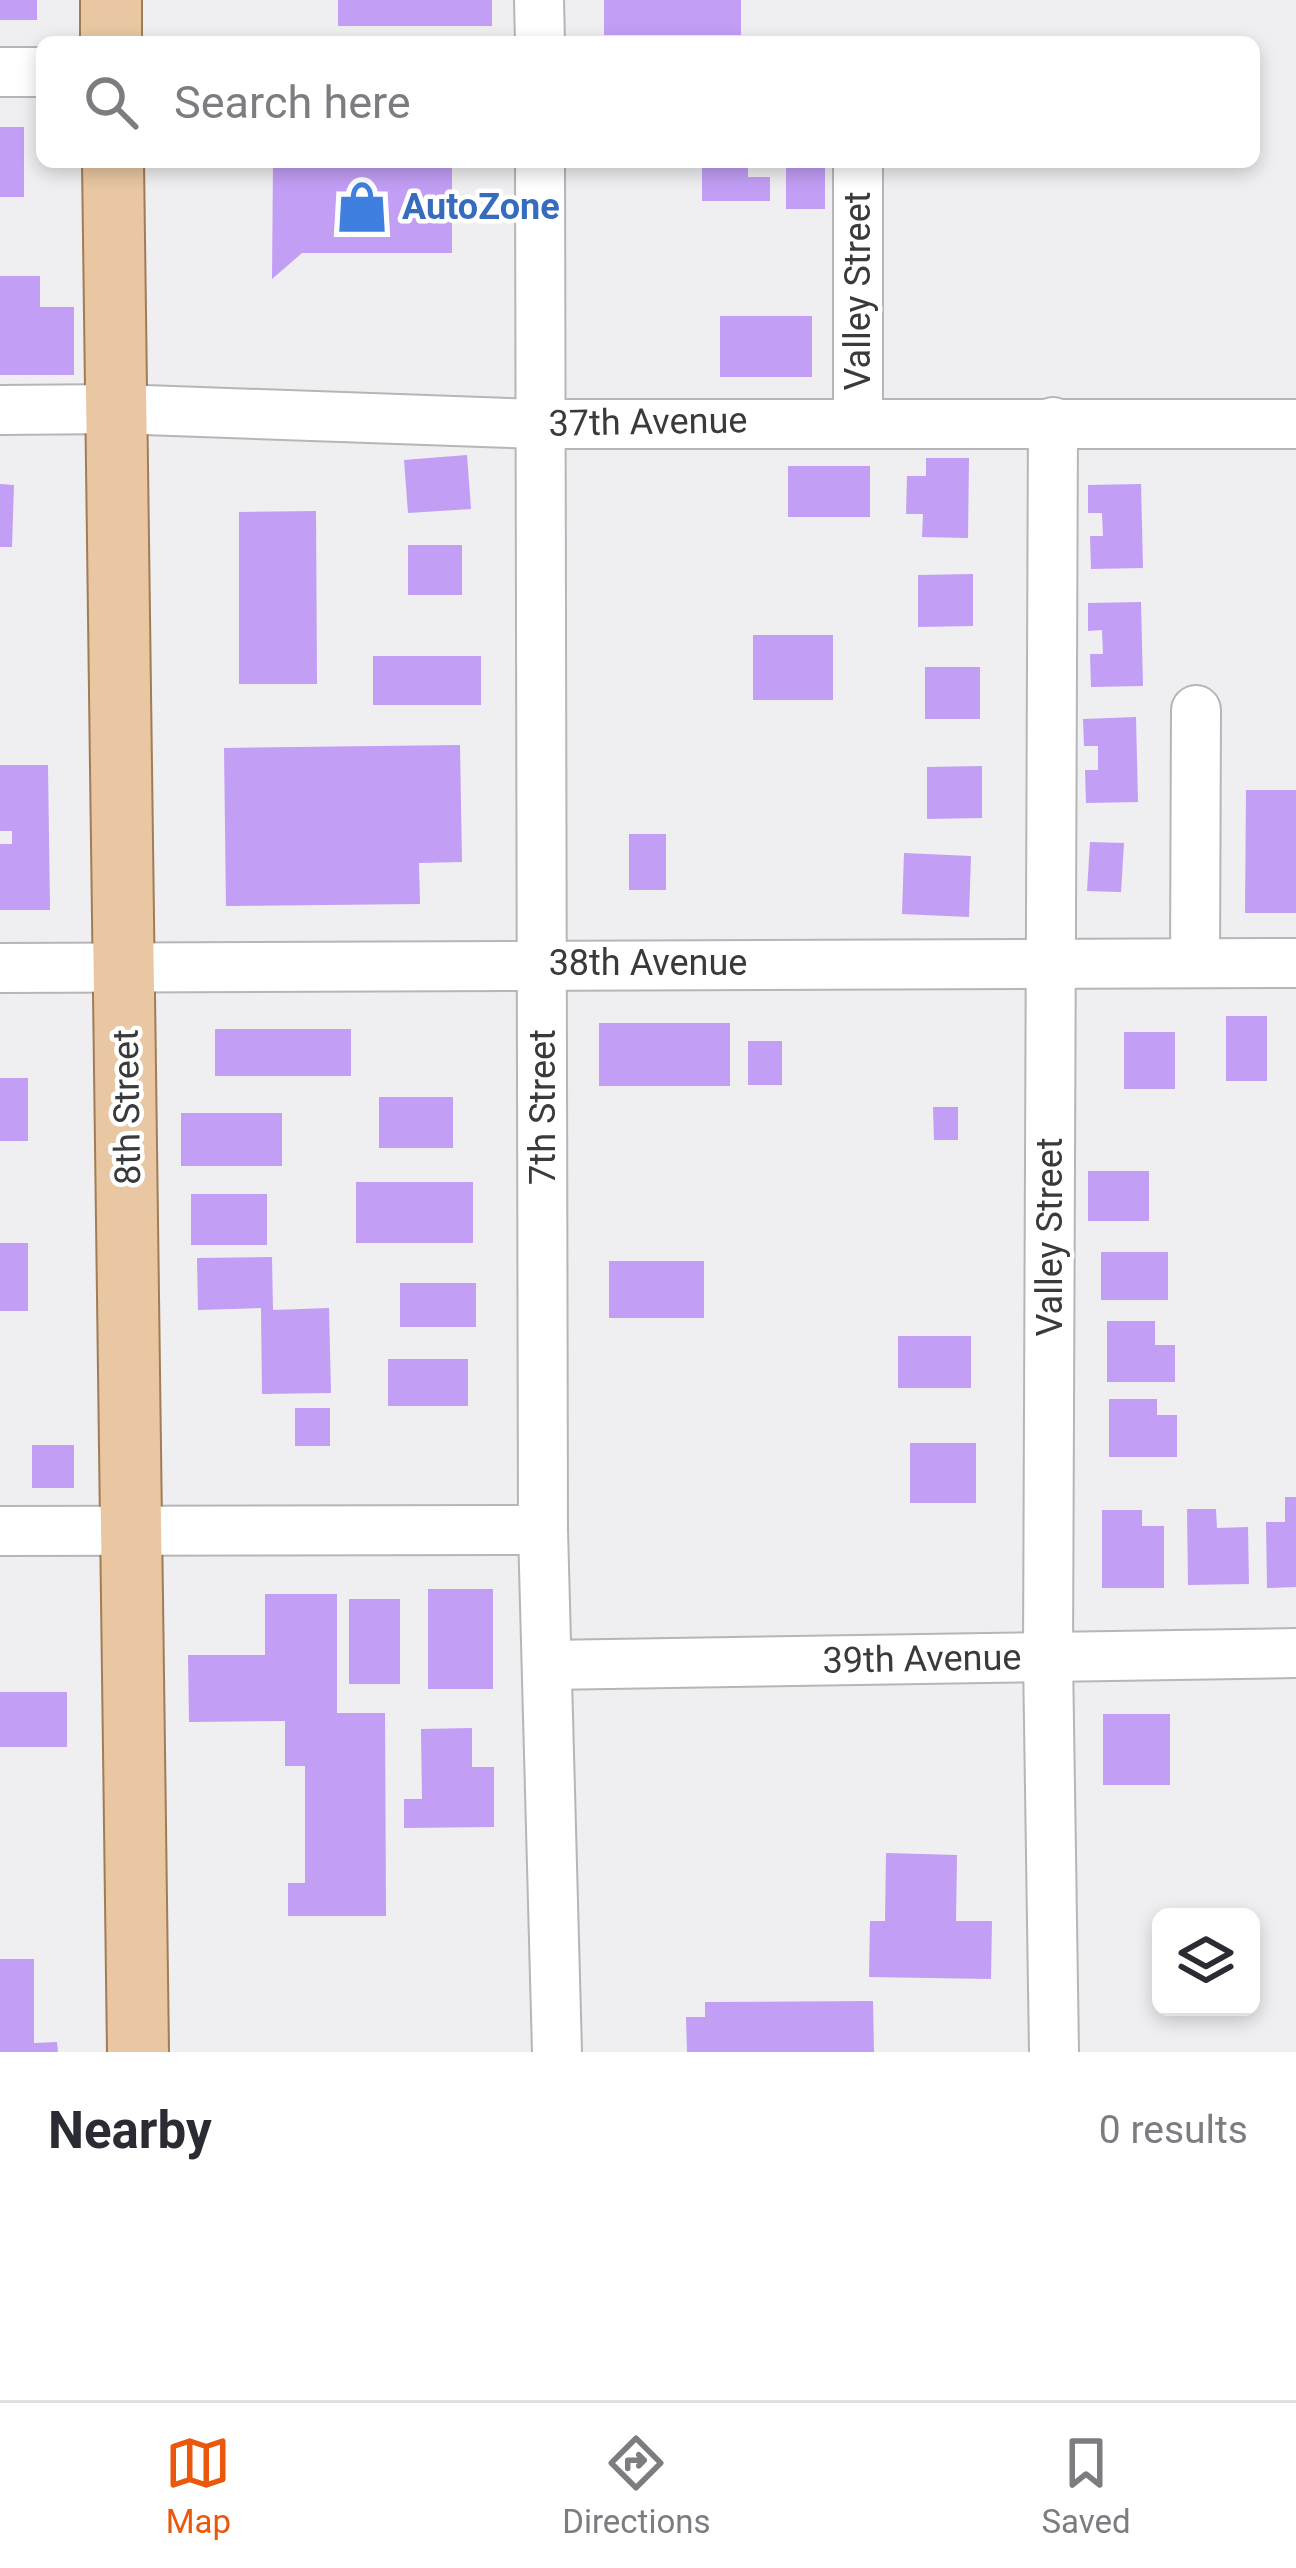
<!DOCTYPE html>
<html lang="en">
<head>
<meta charset="utf-8">
<style>
	body { margin:0; font-family:Roboto,sans-serif; background:#f7f7f7; color:#2b2b33 }
	.controls { position:absolute; right:36px; bottom:36px; display:grid; overflow:hidden; border-radius:18px; box-shadow:0 6px 18px #0003 }
	.controls button { width:108px; height:108px; display:grid; place-items:center; padding:0; border:0; border-bottom:3px solid #e1e1e2; background:#fff; color:#2b2b33; font:60px sans-serif }
	.list { margin:0; padding:0; list-style:none }
	h2 { display:flex; justify-content:space-between; align-items:center; height:156px; margin:0; padding:0 48px; font-size:51px }
	h2 small { font-size:39px; font-weight:400; color:#7c7c81 }
	.icon { flex:none; width:66px; height:66px; fill:none; stroke:currentColor; stroke-width:2; stroke-linecap:round; stroke-linejoin:round }
	.map { position:relative; flex:none; width:1296px; height:2052px; overflow:hidden }
	.search { position:absolute; background:#fff; box-shadow:0 6px 18px #0003; left:36px; right:36px; top:36px; height:132px; display:flex; align-items:center; gap:30px; box-sizing:border-box; padding:0 42px; border-radius:18px; color:#7c7c81; font-size:45px }
	.sheet { height:348px; background:#fff }
	nav { display:flex; justify-content:space-around; align-items:center; box-sizing:border-box; height:168px; border-top:3px solid #e1e1e2; background:#fff; font-size:33px; color:#7c7c81 }
	nav a { display:grid; justify-items:center; gap:6px }
	nav .on { color:#ea580c }
	.map>svg:first-child { display:block }
</style>
</head>
<body>
<div class="map">
<svg width="1296" height="2052" viewBox="0 0 1296 2052">
	<rect width="100%" height="100%" fill="#efeef1"/>
	<g fill="#c29ef5">
		<rect x="0" y="0" width="37" height="20"/>
		<rect x="338" y="0" width="154" height="26"/>
		<rect x="604" y="0" width="137" height="35"/>
		<rect x="0" y="127" width="24" height="70"/>
		<polygon points="273,162 452,162 452,253 302,253 272,279"/>
		<polygon points="702,162 748,162 748,177 770,177 770,201 702,201"/>
		<rect x="786" y="162" width="39" height="47"/>
		<polygon points="0,276 40,276 40,307 74,307 74,375 0,375"/>
		<rect x="720" y="316" width="92" height="61"/>
		<polygon points="467,455 471,509 408,513 404,460"/>
		<polygon points="926,458 969,458 968,538 922,537 923,514 906,514 907,476 926,476"/>
		<rect x="788" y="466" width="82" height="51"/>
		<polygon points="0,484 14,485 12,547 0,547"/>
		<polygon points="1141,484 1143,568 1091,569 1090,536 1103,536 1102,513 1088,513 1088,485"/>
		<polygon points="316,511 317,684 239,684 239,512"/>
		<rect x="408" y="545" width="54" height="50"/>
		<polygon points="973,574 973,626 918,627 918,575"/>
		<polygon points="1141,602 1143,686 1091,687 1090,654 1103,654 1102,630 1088,631 1088,603"/>
		<rect x="753" y="635" width="80" height="65"/>
		<rect x="373" y="656" width="108" height="49"/>
		<rect x="925" y="667" width="55" height="52"/>
		<polygon points="1136,717 1138,802 1086,803 1085,770 1098,770 1098,746 1084,746 1083,719"/>
		<polygon points="460,745 462,862 419,863 420,904 226,906 224,748"/>
		<polygon points="0,765 48,765 50,910 0,910 0,844 12,844 12,831 0,831"/>
		<polygon points="982,766 982,818 927,819 927,767"/>
		<polygon points="1246,790 1296,790 1296,913 1245,913"/>
		<rect x="629" y="834" width="37" height="56"/>
		<polygon points="1090,842 1124,843 1121,892 1087,891"/>
		<polygon points="904,853 971,856 969,917 902,914"/>
		<rect x="1226" y="1016" width="41" height="65"/>
		<rect x="599" y="1023" width="131" height="63"/>
		<rect x="215" y="1029" width="136" height="47"/>
		<rect x="1124" y="1032" width="51" height="57"/>
		<rect x="748" y="1041" width="34" height="44"/>
		<rect x="0" y="1078" width="28" height="63"/>
		<rect x="379" y="1097" width="74" height="51"/>
		<polygon points="933,1107 958,1107 958,1140 934,1140"/>
		<rect x="181" y="1113" width="101" height="53"/>
		<rect x="1088" y="1171" width="61" height="50"/>
		<rect x="356" y="1182" width="117" height="61"/>
		<rect x="191" y="1194" width="76" height="51"/>
		<rect x="0" y="1243" width="28" height="68"/>
		<rect x="1101" y="1252" width="67" height="48"/>
		<polygon points="272,1257 273,1310 329,1308 331,1393 262,1394 261,1308 198,1310 197,1258"/>
		<rect x="609" y="1261" width="95" height="57"/>
		<rect x="400" y="1283" width="76" height="44"/>
		<polygon points="1107,1321 1155,1321 1155,1345 1175,1345 1175,1382 1107,1382"/>
		<rect x="898" y="1336" width="73" height="52"/>
		<rect x="388" y="1359" width="80" height="47"/>
		<polygon points="1109,1399 1157,1399 1157,1415 1177,1415 1177,1457 1109,1457"/>
		<rect x="295" y="1408" width="35" height="38"/>
		<rect x="910" y="1443" width="66" height="60"/>
		<rect x="32" y="1445" width="42" height="43"/>
		<polygon points="1285,1497 1296,1497 1296,1587 1267,1588 1266,1522 1285,1522"/>
		<polygon points="1187,1509 1216,1509 1217,1528 1248,1527 1249,1584 1188,1585"/>
		<polygon points="1102,1510 1142,1510 1142,1526 1164,1526 1164,1588 1102,1588"/>
		<rect x="428" y="1589" width="65" height="100"/>
		<polygon points="265,1594 337,1594 337,1713 385,1713 386,1916 288,1916 288,1883 305,1883 305,1766 285,1766 285,1721 189,1722 188,1655 265,1655"/>
		<rect x="349" y="1599" width="51" height="85"/>
		<rect x="0" y="1692" width="67" height="55"/>
		<rect x="1103" y="1714" width="67" height="71"/>
		<polygon points="472,1728 472,1767 494,1767 494,1827 404,1828 404,1799 422,1799 421,1729"/>
		<polygon points="886,1853 957,1855 956,1921 992,1921 991,1979 869,1977 870,1921 885,1921"/>
		<polygon points="0,1959 34,1959 34,2043 57,2042 58,2052 0,2052"/>
		<polygon points="873,2001 874,2052 687,2052 686,2017 705,2017 705,2002"/>
	</g>
	<g fill="none" stroke-linecap="round" stroke-linejoin="round">
		<g stroke="#b6b5b8" stroke-width="52">
			<g id="minor">
				<polyline points="539,0 540,42"/>
				<polyline points="0,72 42,72"/>
				<polyline points="540,162 543,1530 557,2052"/>
				<polyline points="858,162 858,420"/>
				<polyline points="0,410 117,409 538,424 1296,424"/>
				<polyline points="1053,422 1048,1657 1054,2052"/>
				<polyline points="1195,963 1196,710"/>
				<polyline points="0,968 1296,963"/>
				<polyline points="0,1531 543,1530"/>
				<polyline points="547,1665 1296,1653"/>
			</g>
		</g>
		<g stroke="#a17d56" stroke-width="64">
			<g id="major">
				<polyline points="111,0 111,42"/>
				<polyline points="113,162 138,2052"/>
			</g>
		</g>
		<use href="#minor" stroke="#fff" stroke-width="48"/>
		<use href="#major" stroke="#e8c7a2" stroke-width="60"/>
	</g>
	<defs>
		<g id="shop-bare" transform="scale(4.14)"><path d="M-5-2.5h2.3a2.7 3.5 0 0 1 5.4 0H5L5.5 6h-11ZM-1.5-2.5h3a1.5 2.3 0 0 0-3 0Z" fill="#3f7fe0" stroke="#fff" stroke-width="2.5" paint-order="stroke"/></g>
	</defs>
	<g fill-rule="evenodd">
		<use href="#shop-bare" x="362" y="207"/>
	</g>
	<g text-anchor="middle" dominant-baseline="central" stroke-width="9" stroke-linejoin="round" paint-order="stroke">
		<g font-size="36" font-weight="bold" fill="#366cbe" stroke="#fff" text-anchor="start">
			<text x="402" y="207">AutoZone</text>
		</g>
		<g font-size="36" fill="#3a3a3b" stroke="#fff">
			<text transform="translate(858 291) rotate(-90)">Valley Street</text>
			<text transform="translate(648 422) rotate(-1)">37th Avenue</text>
			<text x="648" y="963">38th Avenue</text>
			<text transform="translate(127 1107) rotate(-91)">8th Street</text>
			<text transform="translate(543 1107) rotate(-90)">7th Street</text>
			<text transform="translate(1050 1237) rotate(-90)">Valley Street</text>
			<text transform="translate(922 1659) rotate(-1)">39th Avenue</text>
		</g>
	</g>
</svg>
<div class="controls">
<button><svg class="icon" aria-label="layers" viewBox="0 0 24 24"><path d="M12 4l9 5-9 5-9-5zM3 14l9 5 9-5"/></svg></button>
</div>
<div class="search"><svg class="icon" aria-label="search" viewBox="0 0 24 24"><circle cx="10" cy="10" r="6"/><path d="M15 15l6 6"/></svg>Search here</div>
</div>
<section class="sheet">
<h2>Nearby<small>0 results</small></h2>
<ul class="list">
</ul>
</section>
<nav>
<a class="on"><svg class="icon" aria-label="map" viewBox="0 0 24 24"><path d="M3 6l6-2 6 2 6-2v14l-6 2-6-2-6 2zM9 4v14M15 6v14"/></svg>Map</a>
<a><svg class="icon" aria-label="directions" viewBox="0 0 24 24"><path d="M12 3l9 9-9 9-9-9zM9 14v-3h6M13 9l2 2-2 2"/></svg>Directions</a>
<a><svg class="icon" aria-label="saved" viewBox="0 0 24 24"><path d="M7 4h10v16l-5-4-5 4z"/></svg>Saved</a>
</nav>
</body>
</html>
